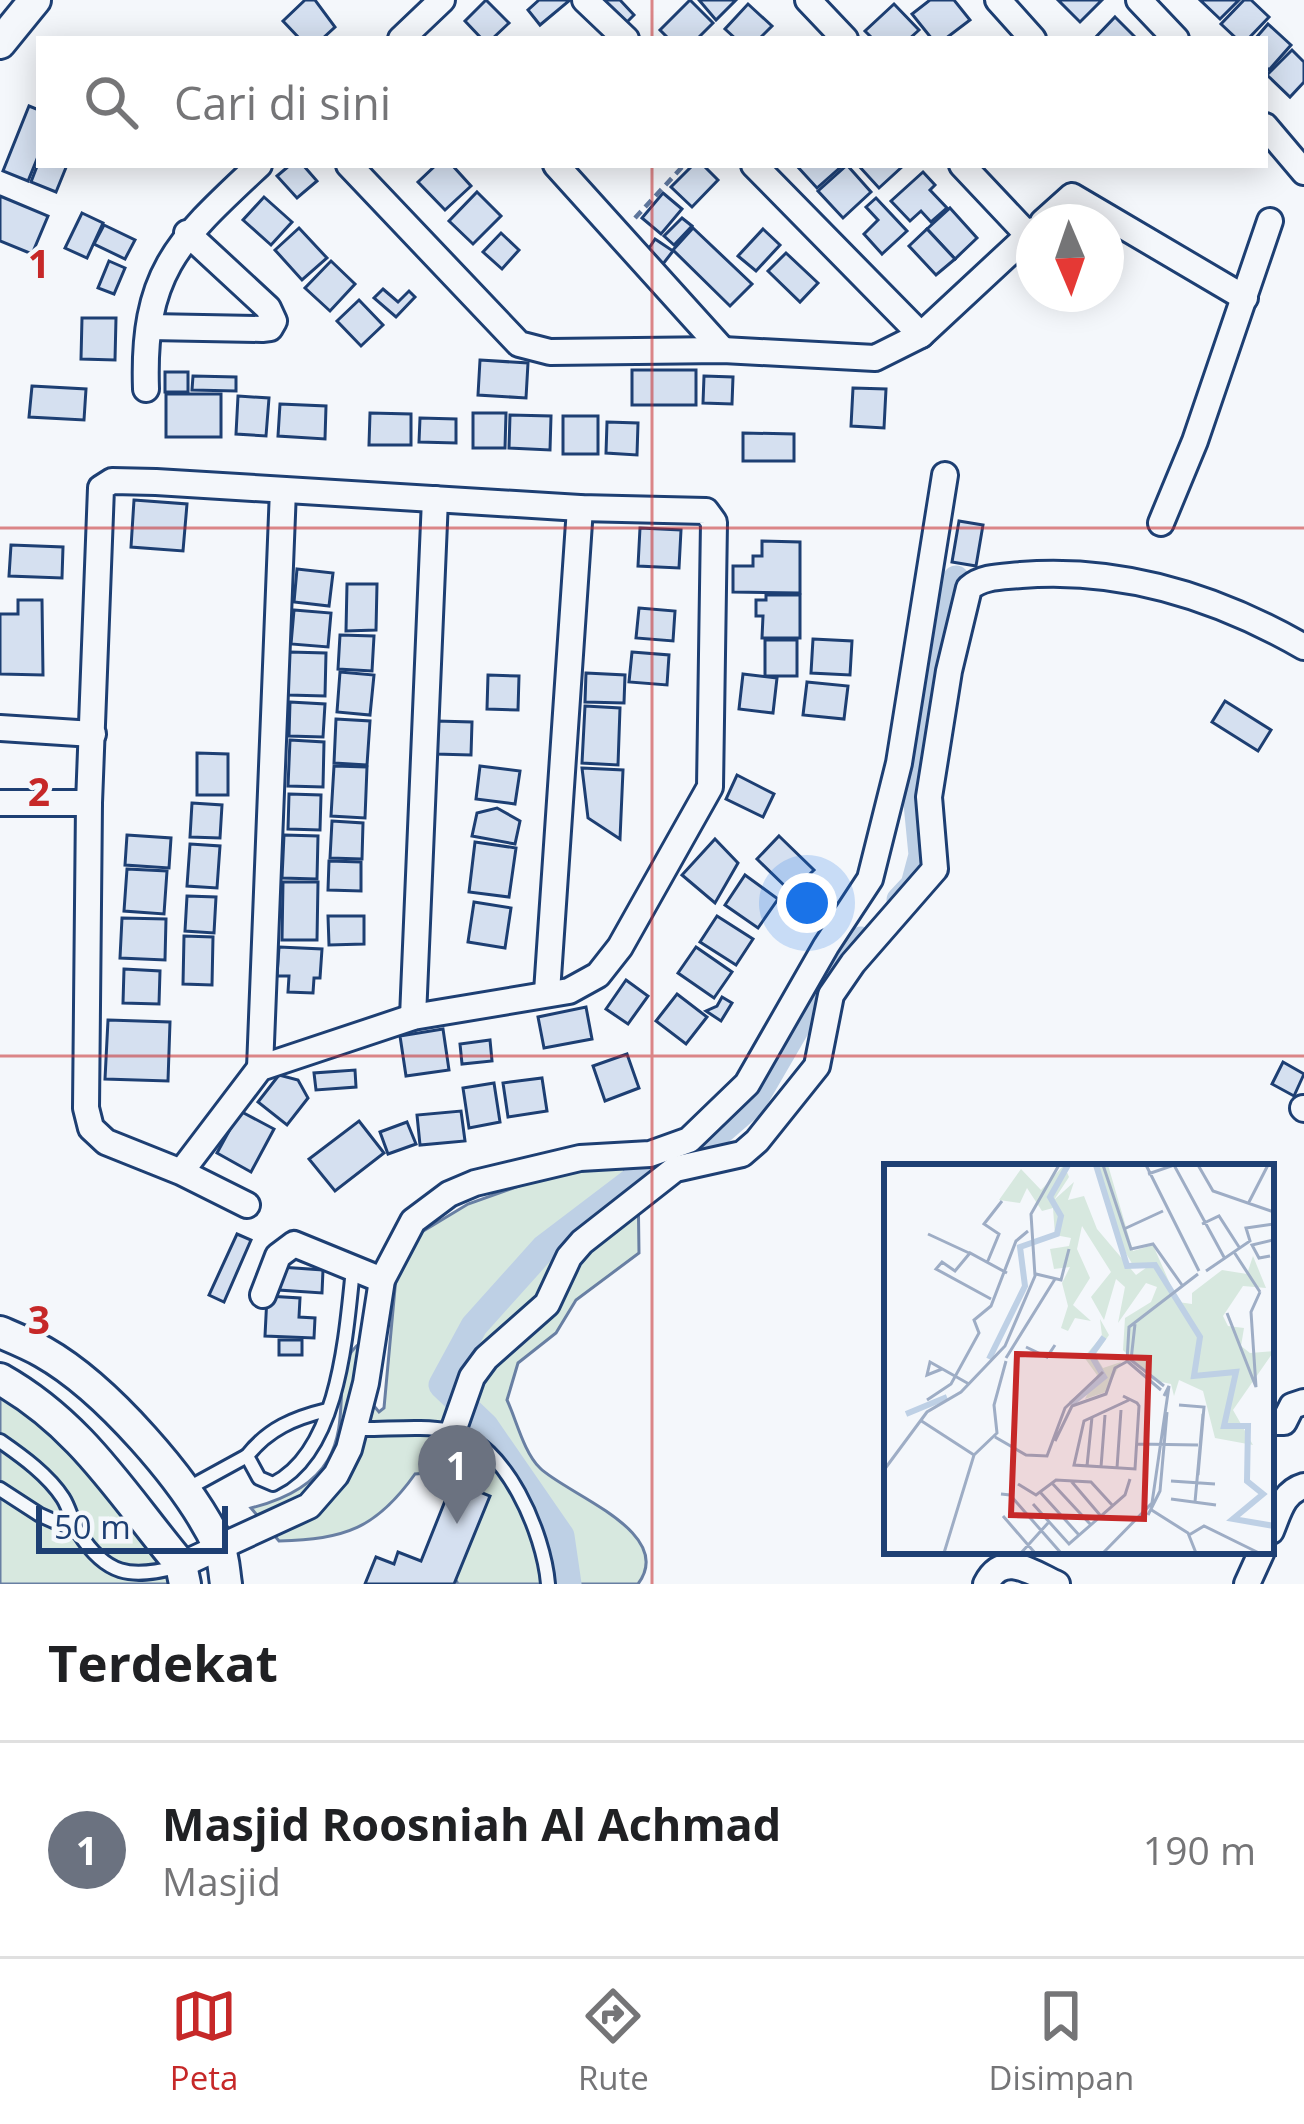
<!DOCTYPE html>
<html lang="id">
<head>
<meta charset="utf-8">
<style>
	body { margin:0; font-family:"Open Sans",sans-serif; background:#f6f6f6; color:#202124 }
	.compass { position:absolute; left:1016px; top:204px; width:108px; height:108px; border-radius:50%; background:#fff; box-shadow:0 6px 30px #0003; rotate:178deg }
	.scale { position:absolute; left:36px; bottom:30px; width:192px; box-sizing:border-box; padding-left:12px; border:6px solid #1d3f73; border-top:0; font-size:33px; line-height:42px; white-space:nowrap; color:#1d3f73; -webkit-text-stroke:9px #f4f7fb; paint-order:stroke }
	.you { position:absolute; left:807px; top:903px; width:42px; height:42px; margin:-30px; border:9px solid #fff; border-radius:50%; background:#1a73e8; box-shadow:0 0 0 18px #1a73e833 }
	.badge { display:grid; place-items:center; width:78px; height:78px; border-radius:50%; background:#c62828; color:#fff; font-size:39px; font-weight:700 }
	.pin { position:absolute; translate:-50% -99px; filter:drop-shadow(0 3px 6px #0008) }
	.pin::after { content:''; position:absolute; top:63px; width:42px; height:36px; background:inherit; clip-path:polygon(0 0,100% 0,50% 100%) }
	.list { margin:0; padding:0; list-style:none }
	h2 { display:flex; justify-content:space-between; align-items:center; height:156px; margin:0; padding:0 48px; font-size:51px }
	h2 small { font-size:39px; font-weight:400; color:#757577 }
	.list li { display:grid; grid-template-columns:78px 1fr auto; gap:36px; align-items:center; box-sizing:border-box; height:216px; padding:0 48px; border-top:3px solid #e0e0e0 }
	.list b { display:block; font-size:45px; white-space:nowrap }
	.list p { margin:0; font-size:39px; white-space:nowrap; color:#757577 }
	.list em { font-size:39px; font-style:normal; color:#757577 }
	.icon { flex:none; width:66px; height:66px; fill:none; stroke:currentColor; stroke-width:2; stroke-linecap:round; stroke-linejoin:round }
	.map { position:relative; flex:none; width:1304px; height:1584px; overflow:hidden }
	.search { position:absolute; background:#fff; box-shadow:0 6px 30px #0003; left:36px; right:36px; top:36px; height:132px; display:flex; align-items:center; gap:30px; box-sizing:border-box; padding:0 42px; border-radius:0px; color:#757577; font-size:45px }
	.sheet { height:372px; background:#fff }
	nav { display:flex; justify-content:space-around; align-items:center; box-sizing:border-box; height:168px; border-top:3px solid #e0e0e0; background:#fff; font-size:33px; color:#757577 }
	nav a { display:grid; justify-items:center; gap:6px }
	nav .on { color:#c62828 }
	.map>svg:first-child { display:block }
</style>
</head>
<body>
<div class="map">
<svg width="1304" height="1584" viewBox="0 0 1304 1584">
	<rect width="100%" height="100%" fill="#f4f7fb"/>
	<g fill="#d7e8df" stroke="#687fa3" stroke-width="3">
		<path d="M 618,1165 L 638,1179 L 639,1253 L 576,1300 L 556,1333 L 518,1363 L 507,1400 C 516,1419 524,1453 540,1468 C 566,1494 677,1532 638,1584 L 458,1584 L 439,1550 L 456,1471 L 415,1474 C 376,1529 345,1539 279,1541 L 251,1508 C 389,1473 312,1372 362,1342 L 371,1343 L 374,1406 L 379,1412 L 384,1408 L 396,1277 L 415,1236 L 468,1204 L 544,1177 Z"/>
		<polygon points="0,1396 60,1437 183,1584 0,1584"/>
	</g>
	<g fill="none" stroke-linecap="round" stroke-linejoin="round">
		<g stroke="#bed0e5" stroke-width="27">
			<polyline points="900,900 914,885 922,855 915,783 956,579"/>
			<polyline points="568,1584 561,1536 485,1426 442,1385 474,1326 544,1248 652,1166 715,1136 752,1104 825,978 861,940"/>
		</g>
	</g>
	<g fill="#d5e0f0" stroke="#1d3f73" stroke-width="3">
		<polygon points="305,0 315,0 335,27 322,39 300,39 283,21"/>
		<polygon points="486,0 509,23 492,39 482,39 465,21"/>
		<polygon points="539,0 570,0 540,25 528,10"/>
		<polygon points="603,0 620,0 634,15 623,26 600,3"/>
		<polygon points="690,0 713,23 697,39 669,39 660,30"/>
		<polygon points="699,0 736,0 716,20"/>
		<polygon points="930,0 954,0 970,20 945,39 932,39 912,14"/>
		<polygon points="1058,0 1102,0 1080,22"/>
		<polygon points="1200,0 1239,0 1220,19"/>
		<polygon points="1244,0 1251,0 1269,17 1248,39 1237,39 1221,24"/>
		<polygon points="748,4 772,26 759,39 736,39 725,29"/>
		<polygon points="894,4 919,30 909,39 873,39 865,31"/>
		<polygon points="1115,17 1136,38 1094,39"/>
		<polygon points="1268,24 1291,45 1269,70 1265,66 1265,39 1255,39"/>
		<polygon points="1292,50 1304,62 1304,82 1290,97 1267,75"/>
		<polygon points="29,106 39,110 39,154 28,181 3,171"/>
		<polygon points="39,161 39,165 67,165 56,192 31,182"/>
		<polygon points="290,165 303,165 317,181 297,198 277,176"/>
		<polygon points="436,165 452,165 471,186 445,210 418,182"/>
		<polygon points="693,165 703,165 718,180 692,207 671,187"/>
		<polygon points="796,165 843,165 817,188"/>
		<polygon points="847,165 871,192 843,218 818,191"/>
		<polygon points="858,165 904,165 879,188"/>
		<polygon points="923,172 935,185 930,190 947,208 931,222 921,211 910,221 891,201"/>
		<polygon points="477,192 501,216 473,244 449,221"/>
		<polygon points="663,193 682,209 661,234 642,218"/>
		<polygon points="0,196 48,216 32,254 0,241"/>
		<polygon points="264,197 292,222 271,245 243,220"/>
		<polygon points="876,198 907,231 882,254 864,234 878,220 866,207"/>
		<polygon points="950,208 977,238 955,259 927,229"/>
		<polygon points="82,213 103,223 87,258 65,248"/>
		<polygon points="682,218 692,226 674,245 664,236"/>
		<polygon points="104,225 135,240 125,259 94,244"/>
		<polygon points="299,228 327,258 302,280 275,250"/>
		<polygon points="693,228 752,284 730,306 673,250"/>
		<polygon points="763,229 780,245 756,271 738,256"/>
		<polygon points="927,229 955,259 936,275 909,246"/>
		<polygon points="501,233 519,250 502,269 483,252"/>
		<polygon points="655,239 673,251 663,264 646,253"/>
		<polygon points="786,253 818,283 800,302 768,271"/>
		<polygon points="109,261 125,268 114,294 98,288"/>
		<polygon points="331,261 355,284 330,311 305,288"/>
		<polygon points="383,289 398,302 409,291 415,297 396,317 374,298"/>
		<polygon points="359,300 383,325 361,346 337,321"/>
		<polygon points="82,318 116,318 115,360 81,359"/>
		<polygon points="480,360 528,363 526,398 478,395"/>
		<rect x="632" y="370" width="64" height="35"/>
		<rect x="165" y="372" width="23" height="20"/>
		<polygon points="193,376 236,377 236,391 192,390"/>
		<polygon points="704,376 733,377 732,404 703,403"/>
		<polygon points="32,386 86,389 84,420 29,417"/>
		<polygon points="853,388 886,389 884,428 851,426"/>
		<rect x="166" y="394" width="55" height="43"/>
		<polygon points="238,396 269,398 266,436 236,434"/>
		<polygon points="280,404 326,406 325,439 278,436"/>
		<polygon points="370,413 411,414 411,445 369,445"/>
		<polygon points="473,413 506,413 505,448 473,448"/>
		<polygon points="510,415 551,416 550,450 509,448"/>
		<rect x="563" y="416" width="35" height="38"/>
		<polygon points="420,418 456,419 456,443 419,442"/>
		<polygon points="607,422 638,423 637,455 606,453"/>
		<polygon points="743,433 794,434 794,461 743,461"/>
		<polygon points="134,500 187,504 183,551 131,547"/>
		<polygon points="959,521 983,525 976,566 952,562"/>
		<polygon points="640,528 681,530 679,568 638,566"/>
		<polygon points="762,541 800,542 800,593 733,592 733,566 753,566 753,556 762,556"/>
		<polygon points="11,545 63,547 62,578 9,576"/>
		<polygon points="297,569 333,573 329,606 294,602"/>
		<polygon points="347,584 377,584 376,630 346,631"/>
		<polygon points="766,595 800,595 800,638 762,638 763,616 756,616 756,600 766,600"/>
		<polygon points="18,600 42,600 43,675 0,674 0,614 18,614"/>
		<polygon points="639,608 675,611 673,641 636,638"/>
		<polygon points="294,610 331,613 328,647 291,644"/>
		<polygon points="340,635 374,636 372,671 338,669"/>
		<polygon points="813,639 852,641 850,675 811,673"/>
		<rect x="765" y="640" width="32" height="36"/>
		<polygon points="289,652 326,653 325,696 288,695"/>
		<polygon points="632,652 669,655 667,685 629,682"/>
		<polygon points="340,672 374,675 370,715 337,712"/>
		<polygon points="586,673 625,675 624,703 585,702"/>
		<polygon points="743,674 777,678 773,713 739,709"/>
		<polygon points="488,675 519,676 518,710 487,709"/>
		<polygon points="807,682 848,686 844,719 803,715"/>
		<polygon points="1225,701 1271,730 1258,751 1212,722"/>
		<polygon points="290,702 325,704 323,737 289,736"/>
		<polygon points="585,706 620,708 618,765 582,763"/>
		<polygon points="336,719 370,721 367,765 334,763"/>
		<polygon points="436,721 472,722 471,755 435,754"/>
		<polygon points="290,740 324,742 323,787 288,786"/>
		<polygon points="197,753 228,754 228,795 197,795"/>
		<polygon points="334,766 367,767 365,818 331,816"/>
		<polygon points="480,766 520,771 515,804 476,799"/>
		<polygon points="582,768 623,770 620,839 588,818"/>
		<polygon points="737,775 774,794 763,817 726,799"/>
		<polygon points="289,794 321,795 320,830 288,829"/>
		<polygon points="192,803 222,805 220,838 190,837"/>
		<polygon points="497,808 520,821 515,844 472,836 477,813"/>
		<polygon points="332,821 363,823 362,859 330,858"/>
		<polygon points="127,835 171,838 169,868 125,865"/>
		<polygon points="284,835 318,836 317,879 282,878"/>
		<polygon points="779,836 814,870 791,892 757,859"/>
		<polygon points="715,839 738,863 715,903 682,875"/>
		<polygon points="475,842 516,848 509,897 469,892"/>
		<polygon points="190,844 220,846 217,888 187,886"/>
		<polygon points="329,861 361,862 361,891 328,890"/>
		<polygon points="127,869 167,871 164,914 124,911"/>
		<polygon points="745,875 778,899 758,928 725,905"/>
		<polygon points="283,882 318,882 317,940 282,940"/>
		<polygon points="187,896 216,897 214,933 185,931"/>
		<polygon points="474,902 511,908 505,948 468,942"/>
		<polygon points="328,916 364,916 364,944 329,945"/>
		<polygon points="717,916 753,939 736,965 700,942"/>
		<polygon points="122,918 166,919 165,960 120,958"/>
		<polygon points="184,936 213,937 212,985 183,984"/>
		<polygon points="279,947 322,949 320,978 314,978 313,993 288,992 289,976 277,976"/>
		<polygon points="696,947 732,972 714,998 678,973"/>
		<polygon points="124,969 160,971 159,1004 123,1003"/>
		<polygon points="626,980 648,996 628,1024 606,1009"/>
		<polygon points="677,994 707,1017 686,1044 656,1021"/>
		<polygon points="722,997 732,1003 721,1021 706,1011 717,1006"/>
		<polygon points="586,1007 592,1039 544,1048 538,1017"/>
		<polygon points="108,1020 170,1022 168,1081 105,1079"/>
		<polygon points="443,1029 449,1070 406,1076 400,1036"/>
		<polygon points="490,1040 492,1061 462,1064 460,1044"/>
		<polygon points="627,1054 639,1088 605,1101 593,1066"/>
		<polygon points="1283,1062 1304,1074 1294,1096 1272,1084"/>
		<polygon points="355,1070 356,1087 316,1090 314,1073"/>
		<polygon points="279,1075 298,1080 308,1098 287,1125 258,1102"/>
		<polygon points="542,1078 547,1111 508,1117 503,1083"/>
		<polygon points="494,1083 500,1122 469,1128 463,1088"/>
		<polygon points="240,1111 274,1129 251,1172 217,1153"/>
		<polygon points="461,1111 465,1141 420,1145 417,1115"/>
		<polygon points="359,1121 384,1153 335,1191 309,1159"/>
		<polygon points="407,1122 416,1144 388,1154 380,1132"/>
		<polygon points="237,1234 251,1240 224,1302 209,1295"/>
		<polygon points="280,1267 323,1270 322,1293 279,1290"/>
		<polygon points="267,1296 300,1298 299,1317 315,1318 314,1338 265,1336"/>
		<rect x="279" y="1340" width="23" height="15"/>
		<polygon points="453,1481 490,1496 454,1584 365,1584 376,1557 394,1564 398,1552 421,1561"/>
	</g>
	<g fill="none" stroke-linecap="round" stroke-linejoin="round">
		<g stroke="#1d3f73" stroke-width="18">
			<g id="service">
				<path d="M 327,1410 C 294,1418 268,1429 247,1456 L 259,1478 L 273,1484 C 339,1451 346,1335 353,1269"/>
				<path d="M 355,1429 C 385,1430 421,1425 451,1431 C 506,1442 544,1534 548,1584"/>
				<path d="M 0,1441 C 23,1457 48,1475 63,1498 C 70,1509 72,1523 79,1533 C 106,1575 130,1579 176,1567"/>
				<polyline points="0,1489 40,1515 76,1531"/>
				<polyline points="185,1490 247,1456"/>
			</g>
		</g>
		<g stroke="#1d3f73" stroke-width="30">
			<g id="minor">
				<polyline points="585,0 626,39"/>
				<polyline points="808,0 845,39"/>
				<polyline points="998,0 1033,39"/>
				<polyline points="1139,0 1176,39"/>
				<polyline points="401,39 442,0"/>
				<polyline points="1265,126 1304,172"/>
				<polyline points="349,165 519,344 550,352 723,350 875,358 921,335 1034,230"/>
				<polyline points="556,165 723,350"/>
				<polyline points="754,165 921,335"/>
				<polyline points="962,165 1028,235"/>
				<polyline points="1043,222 1072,196 1245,298"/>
				<polyline points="150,327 262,329 270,328 274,321 268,308 187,233"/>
				<path d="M 146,389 C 142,271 179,240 259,165"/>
				<polyline points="1161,523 1195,441 1270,221"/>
				<polyline points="0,728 93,734"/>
				<polyline points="0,803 89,803"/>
				<polyline points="547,992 580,508"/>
				<polyline points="413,1017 435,499"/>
				<polyline points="260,1068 283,490"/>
				<polyline points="1303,1108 1304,1109"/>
				<polyline points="181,1172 260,1068 413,1017 569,991 598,975 620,947 710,787 714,522 706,511 580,508 156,482 112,481 101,488 89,803 86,1108 91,1128 106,1142 181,1172 247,1205"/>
				<polyline points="263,1295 278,1256 294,1244 382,1280"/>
				<polyline points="1271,1422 1284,1422 1292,1406 1304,1402"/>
				<path d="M 453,1431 L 472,1377 L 486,1358 L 547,1304 L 569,1257 L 582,1242 L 675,1169 L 742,1154 L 757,1141 L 817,1066 L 831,995 L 853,963 L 935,869 L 929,797 L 949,671 L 969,588 C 983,576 1002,577 1021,575 C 1123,567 1217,597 1304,647"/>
				<path d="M 1271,1531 C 1279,1512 1283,1492 1304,1486"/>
				<polyline points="181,1565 309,1506 336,1475 349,1449 366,1383 382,1280 413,1221 449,1194 475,1183 580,1158 650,1154 689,1140 747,1084 826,946 870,879 899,763 945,475"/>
				<path d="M 986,1584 C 1003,1551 1031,1572 1057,1584"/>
				<polyline points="1247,1584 1262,1551"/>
			</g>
		</g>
		<g stroke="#1d3f73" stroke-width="36">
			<g id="tertiary">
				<polyline points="0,43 35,0"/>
				<path d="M 0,1332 C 14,1338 29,1344 43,1352 C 105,1387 189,1482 219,1547 C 224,1558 224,1572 226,1584"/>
				<path d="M 0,1379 C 82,1425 123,1496 181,1565 L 185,1584"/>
			</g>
		</g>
		<polyline stroke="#5e769c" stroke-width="4.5" stroke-dasharray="9 6" stroke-linecap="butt" points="635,218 684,165"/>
		<use href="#service" stroke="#f4f7fb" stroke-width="12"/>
		<use href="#minor" stroke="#f4f7fb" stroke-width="24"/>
		<use href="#tertiary" stroke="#f4f7fb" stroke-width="30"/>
	</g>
	<path fill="none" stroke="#c62828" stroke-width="3" stroke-opacity="0.55" d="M 652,0 L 652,39M 652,165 L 652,1584M 0,528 L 1304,528M 0,1056 L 1304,1056"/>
	<g transform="translate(884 1164)">
		<rect width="390" height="390" fill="#f4f7fb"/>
		<path d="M 180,1 L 185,13 L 170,36 L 190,18 L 184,36 L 200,32 L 213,65 L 252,111 L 266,101 L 250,103 L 240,86 L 211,1 L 224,1 L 249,87 L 269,81 L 294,138 L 308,140 L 308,129 L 338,106 L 363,110 L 369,92 L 382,124 L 359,122 L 339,152 L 344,162 L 360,164 L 357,182 L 366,189 L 390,187 L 349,246 L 369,281 L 331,274 L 319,227 L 295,216 L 290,232 L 287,220 L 268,216 L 239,186 L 241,154 L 267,138 L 273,123 L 262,119 L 234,159 L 241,123 L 232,115 L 220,156 L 207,133 L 227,108 L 198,62 L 193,85 L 206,114 L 189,141 L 207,157 L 191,154 L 184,167 L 177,164 L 184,142 L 178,119 L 186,103 L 170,105 L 166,85 L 185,82 L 187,74 L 171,71 L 169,44 L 158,47 L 143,24 L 136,39 L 115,36 L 137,5 L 157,26 ZM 216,155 L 225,171 L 211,191 L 219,204 L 237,198 L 222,228 L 201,235 L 213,211 L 200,193 L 218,172 Z" fill="#d7e8df"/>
		<path fill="none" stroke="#bed0e5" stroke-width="6" d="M 212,1 L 243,102 L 271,101 L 316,173 L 310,212 L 352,208 L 340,262 L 364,262 L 363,317 L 379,330 L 349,355 L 390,362M 105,195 L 141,122 L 136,83 L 173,70 L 177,52 L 166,33 L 184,1M 187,240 L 220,213 L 207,191 L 220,173M 22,250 L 63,233"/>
		<path fill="none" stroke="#9eadc5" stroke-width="3" d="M 219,1 L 247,85 L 269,80 L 298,121M 262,1 L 315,107M 314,1 L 329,27 L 390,48M 264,10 L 290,1 L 341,95M 365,38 L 384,1M 318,60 L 335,52 L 355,83M 240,65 L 279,47M 44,70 L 85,89M 350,88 L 376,128M 386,92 L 375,94 L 368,81 L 389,76M 103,99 L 115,70 L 100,60 L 118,37M 322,107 L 366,77 L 362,64 L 390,60M 152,110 L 177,116 L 185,85M 107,135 L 52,105 L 58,98 L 71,107 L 86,89 L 123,109M 343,149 L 372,223 L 367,148 L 376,128M 251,160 L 247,196 L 280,222M 142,183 L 163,193 L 171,181M 122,194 L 171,115M 58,205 L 43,211 L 46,198 L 85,220M 277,226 L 243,197 L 245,163 L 314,110M 239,232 L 253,239 L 255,242 L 251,305 L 190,301 L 200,257 L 245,236M 43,236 L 67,220 L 95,169 L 90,156 L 107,142 L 132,77 L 144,67M 295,241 L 320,243 L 314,311M 36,256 L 90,291M 111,273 L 142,291 L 163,292 L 181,244 L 219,208M 171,277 L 188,242 L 222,230 L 231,204 L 244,197M 253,280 L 314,281M 203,302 L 208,253M 217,303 L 221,251M 233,304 L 237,246M 0,306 L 43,248 L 77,228 L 121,182 L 151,112 L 147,50 L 175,1M 187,317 L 216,351M 287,317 L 331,320M 167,318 L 207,361M 134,320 L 152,331 L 172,316 L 207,318 L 229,342M 156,328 L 195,371M 117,330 L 126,331 L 177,389M 287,335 L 332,341M 311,338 L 319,250M 149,340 L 185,380 L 241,331 L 246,315M 266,345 L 304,369 L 312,389M 264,351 L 276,327 L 283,248M 119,352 L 151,389M 305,371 L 320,362 L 375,389M 60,389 L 90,291 L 113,269 L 110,241 L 122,197M 137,389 L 164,359M 219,389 L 268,339 L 285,222 L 280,232"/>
		<path fill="#c62828" fill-opacity="0.15" stroke="#c62828" stroke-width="6" d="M 133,190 L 265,194 L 260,355 L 127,351 Z"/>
		<rect width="390" height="390" fill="none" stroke="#1d3f73" stroke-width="6"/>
	</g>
	<g font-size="39" text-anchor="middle" font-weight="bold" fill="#c62828" stroke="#f4f7fb" stroke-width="9" stroke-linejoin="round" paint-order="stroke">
		<text x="39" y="278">1</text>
		<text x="39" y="806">2</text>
		<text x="39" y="1334">3</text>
	</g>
</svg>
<svg class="compass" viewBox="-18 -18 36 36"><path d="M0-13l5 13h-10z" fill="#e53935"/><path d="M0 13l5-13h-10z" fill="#757577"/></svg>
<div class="scale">50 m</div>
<div class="you"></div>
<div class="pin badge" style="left:457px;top:1524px;background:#6b7280">1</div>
<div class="search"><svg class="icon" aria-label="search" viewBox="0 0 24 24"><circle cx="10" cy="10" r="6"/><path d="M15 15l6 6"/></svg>Cari di sini</div>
</div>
<section class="sheet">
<h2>Terdekat<small></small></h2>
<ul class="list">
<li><span class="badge" style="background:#6b7280">1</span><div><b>Masjid Roosniah Al Achmad</b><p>Masjid</p></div><em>190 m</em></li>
</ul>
</section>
<nav>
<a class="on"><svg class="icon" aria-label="map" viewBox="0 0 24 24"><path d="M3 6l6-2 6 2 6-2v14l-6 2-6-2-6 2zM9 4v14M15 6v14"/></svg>Peta</a>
<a><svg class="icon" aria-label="directions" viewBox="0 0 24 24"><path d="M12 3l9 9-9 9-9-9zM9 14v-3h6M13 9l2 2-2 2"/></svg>Rute</a>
<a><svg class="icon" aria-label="saved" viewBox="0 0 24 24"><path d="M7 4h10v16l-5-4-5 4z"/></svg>Disimpan</a>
</nav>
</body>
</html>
